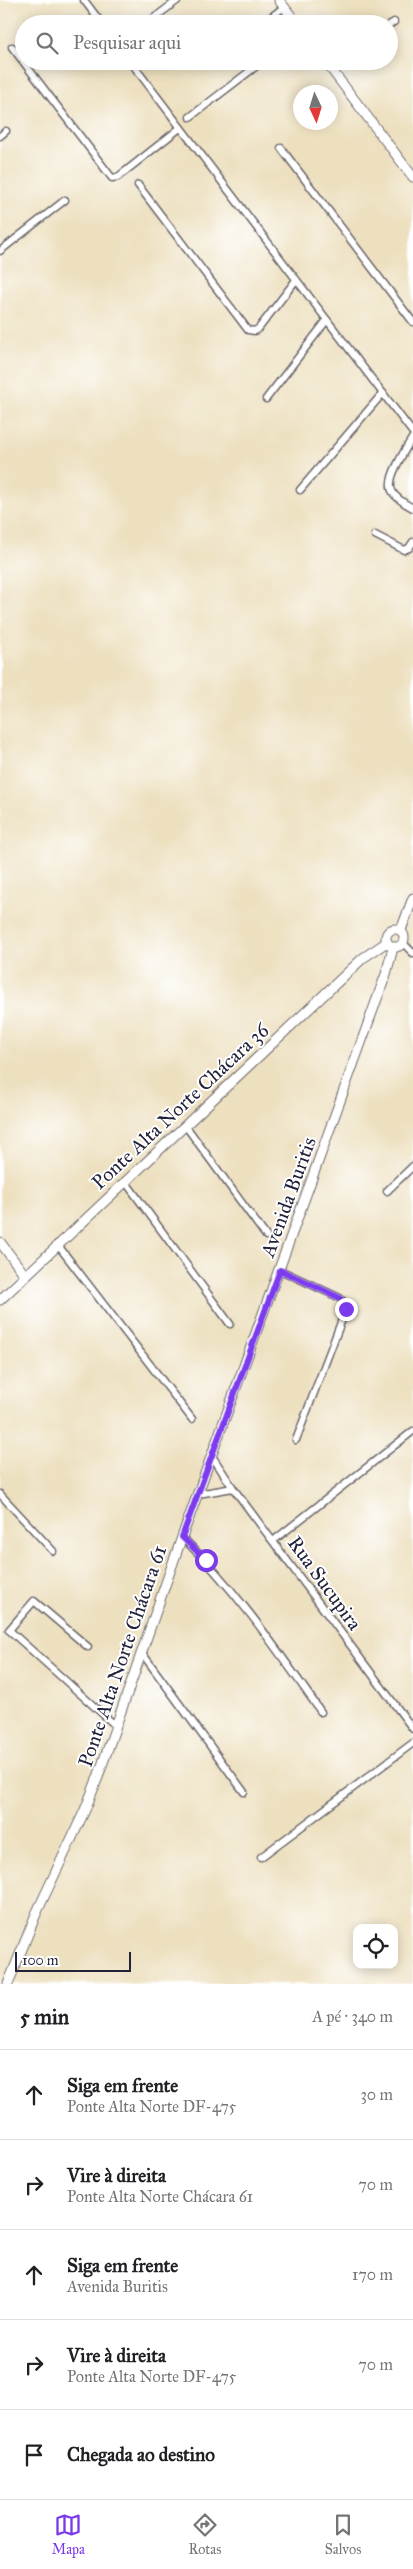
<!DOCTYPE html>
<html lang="pt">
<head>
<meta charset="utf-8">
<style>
	body { margin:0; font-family:"IM FELL Great Primer",serif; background:#f6f6f6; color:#202124 }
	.controls { position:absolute; right:15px; bottom:15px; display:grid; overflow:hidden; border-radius:10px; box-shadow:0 2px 12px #0003 }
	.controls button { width:45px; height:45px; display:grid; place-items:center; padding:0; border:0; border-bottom:1px solid #e0e0e0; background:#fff; color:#202124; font:25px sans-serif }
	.compass { position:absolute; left:293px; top:85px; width:45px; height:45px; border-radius:50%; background:#fff; box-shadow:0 2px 12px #0003; rotate:176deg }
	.scale { position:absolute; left:15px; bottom:12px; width:116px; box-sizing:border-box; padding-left:5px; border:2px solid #22223b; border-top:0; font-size:14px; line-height:18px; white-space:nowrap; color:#22223b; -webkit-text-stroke:4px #fff; paint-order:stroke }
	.stop { position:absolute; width:15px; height:15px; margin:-11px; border:4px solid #7c3aed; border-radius:50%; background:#fff }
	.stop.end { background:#7c3aed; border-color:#fff; box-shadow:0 1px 5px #0008 }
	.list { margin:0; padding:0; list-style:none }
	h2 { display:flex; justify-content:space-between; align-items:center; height:65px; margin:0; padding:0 20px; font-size:21px }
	h2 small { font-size:16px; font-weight:400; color:#757577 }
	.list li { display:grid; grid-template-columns:32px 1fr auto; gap:15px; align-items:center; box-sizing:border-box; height:90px; padding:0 20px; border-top:1px solid #e0e0e0 }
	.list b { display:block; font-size:19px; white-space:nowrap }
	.list p { margin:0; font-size:16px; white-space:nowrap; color:#757577 }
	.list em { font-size:16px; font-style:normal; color:#757577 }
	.icon { flex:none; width:28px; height:28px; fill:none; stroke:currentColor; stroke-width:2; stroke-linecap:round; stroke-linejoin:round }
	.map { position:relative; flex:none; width:413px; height:1984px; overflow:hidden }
	.search { position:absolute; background:#fff; box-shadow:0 2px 12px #0003; left:15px; right:15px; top:15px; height:55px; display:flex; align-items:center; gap:12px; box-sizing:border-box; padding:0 18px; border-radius:28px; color:#757577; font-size:19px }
	.sheet { height:515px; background:#fff }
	nav { display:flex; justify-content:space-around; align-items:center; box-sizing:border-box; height:70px; border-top:1px solid #e0e0e0; background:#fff; font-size:14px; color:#757577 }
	nav a { display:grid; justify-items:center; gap:2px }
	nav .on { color:#7c3aed }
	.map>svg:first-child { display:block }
</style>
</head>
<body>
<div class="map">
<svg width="413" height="1984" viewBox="0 0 413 1984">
	<rect width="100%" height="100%" fill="#fff"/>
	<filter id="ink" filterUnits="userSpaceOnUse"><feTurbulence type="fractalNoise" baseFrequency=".02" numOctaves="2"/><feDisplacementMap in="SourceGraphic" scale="10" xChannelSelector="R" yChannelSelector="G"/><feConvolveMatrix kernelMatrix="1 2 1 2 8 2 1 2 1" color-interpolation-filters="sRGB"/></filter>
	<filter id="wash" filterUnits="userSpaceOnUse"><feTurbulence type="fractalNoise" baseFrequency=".0096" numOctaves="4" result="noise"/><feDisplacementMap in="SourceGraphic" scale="20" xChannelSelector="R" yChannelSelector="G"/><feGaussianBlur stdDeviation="1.12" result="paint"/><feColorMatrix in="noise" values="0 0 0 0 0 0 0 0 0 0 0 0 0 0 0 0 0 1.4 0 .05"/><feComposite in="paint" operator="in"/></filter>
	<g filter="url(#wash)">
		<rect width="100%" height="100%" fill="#ede0bf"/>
	</g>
	<g filter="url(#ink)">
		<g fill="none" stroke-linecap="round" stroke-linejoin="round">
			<g stroke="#696469" stroke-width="9">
				<g id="street">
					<polyline points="84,0 102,24"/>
					<polyline points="146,24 178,0"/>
					<polyline points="262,24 284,7"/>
					<polyline points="389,25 394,22"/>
					<polyline points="12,47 112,178 118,177 180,128"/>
					<polyline points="130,61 413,433"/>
					<polyline points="331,69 342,61"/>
					<polyline points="190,117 263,61"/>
					<polyline points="0,136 6,131"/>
					<polyline points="281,148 413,322"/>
					<polyline points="138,185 248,330 255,331 259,328 296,280"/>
					<polyline points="0,251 65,200"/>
					<polyline points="266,399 327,320"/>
					<path d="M 413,437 C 407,446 402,455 397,465 C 385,488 390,496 413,508"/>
					<polyline points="300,490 383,393"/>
					<polyline points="375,535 404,550 409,548 413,542"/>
					<polyline points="404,944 413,953"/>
					<polyline points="185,1125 266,1236"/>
					<polyline points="125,1181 230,1324"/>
					<polyline points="387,1191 413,1166"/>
					<polyline points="57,1244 192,1419"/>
					<polyline points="280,1270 340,1298 346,1305 346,1309 296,1440"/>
					<polyline points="212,1456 233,1488 413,1729"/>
					<polyline points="0,1494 53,1551"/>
					<polyline points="198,1494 233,1488"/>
					<path d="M 182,1537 C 236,1589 278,1651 321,1712"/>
					<polyline points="273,1541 413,1431"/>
					<polyline points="88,1647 34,1601 9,1630 116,1726"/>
					<polyline points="142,1653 244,1792"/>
					<polyline points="261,1857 413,1743"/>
				</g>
			</g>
			<g stroke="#696469" stroke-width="11">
				<g id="secondary">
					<polyline points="279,0 297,24"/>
					<polyline points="325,61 413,177"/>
					<circle cx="395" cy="938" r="9"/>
					<polyline points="401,930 413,898"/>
					<polyline points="0,1242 25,1275"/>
					<polyline points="0,1300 363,958 387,942"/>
					<polyline points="8,1984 36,1914 85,1810 98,1777 182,1537 386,974 393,948"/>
				</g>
			</g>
			<use href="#street" stroke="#fff" stroke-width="6"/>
			<use href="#secondary" stroke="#fff" stroke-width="9"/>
		</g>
	</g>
	<g fill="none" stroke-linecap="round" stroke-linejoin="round" filter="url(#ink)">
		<polyline stroke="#7c3aed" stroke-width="6" points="206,1560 182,1537 280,1270 340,1298 346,1305 346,1309"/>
	</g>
	<g text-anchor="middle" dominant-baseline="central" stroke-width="4" stroke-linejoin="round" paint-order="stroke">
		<g font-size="20" fill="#22223b" stroke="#fff">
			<text transform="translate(180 1106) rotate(-43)">Ponte Alta Norte Chácara 36</text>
			<text transform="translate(288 1197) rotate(-70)">Avenida Buritis</text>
			<text transform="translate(325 1583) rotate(54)">Rua Sucupira</text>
			<text transform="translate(122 1656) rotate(-71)">Ponte Alta Norte Chácara 61</text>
		</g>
	</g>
</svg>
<div class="controls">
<button><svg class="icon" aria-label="locate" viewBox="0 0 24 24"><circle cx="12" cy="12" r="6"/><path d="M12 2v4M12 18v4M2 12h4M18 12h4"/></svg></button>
</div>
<svg class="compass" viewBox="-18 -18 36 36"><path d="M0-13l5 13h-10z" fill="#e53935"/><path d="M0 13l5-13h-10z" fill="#757577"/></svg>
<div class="scale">100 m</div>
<div class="stop" style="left:206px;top:1560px"></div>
<div class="stop end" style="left:346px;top:1309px"></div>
<div class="search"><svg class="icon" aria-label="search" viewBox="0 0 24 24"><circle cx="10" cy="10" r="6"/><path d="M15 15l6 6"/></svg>Pesquisar aqui</div>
</div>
<section class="sheet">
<h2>5 min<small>A pé · 340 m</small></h2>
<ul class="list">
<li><svg class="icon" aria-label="ahead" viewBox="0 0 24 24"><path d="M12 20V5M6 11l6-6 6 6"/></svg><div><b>Siga em frente</b><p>Ponte Alta Norte DF-475</p></div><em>30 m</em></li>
<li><svg class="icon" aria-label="right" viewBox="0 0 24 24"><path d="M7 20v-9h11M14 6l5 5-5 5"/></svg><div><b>Vire à direita</b><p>Ponte Alta Norte Chácara 61</p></div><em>70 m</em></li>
<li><svg class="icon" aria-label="ahead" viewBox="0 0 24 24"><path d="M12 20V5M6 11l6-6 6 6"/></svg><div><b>Siga em frente</b><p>Avenida Buritis</p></div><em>170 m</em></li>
<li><svg class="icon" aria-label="right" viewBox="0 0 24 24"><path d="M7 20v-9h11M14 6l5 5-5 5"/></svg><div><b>Vire à direita</b><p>Ponte Alta Norte DF-475</p></div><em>70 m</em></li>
<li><svg class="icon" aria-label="arrive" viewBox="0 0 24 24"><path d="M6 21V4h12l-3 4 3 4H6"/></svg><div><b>Chegada ao destino</b></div></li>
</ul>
</section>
<nav>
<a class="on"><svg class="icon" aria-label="map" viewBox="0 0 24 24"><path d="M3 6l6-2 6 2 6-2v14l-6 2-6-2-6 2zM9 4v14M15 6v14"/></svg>Mapa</a>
<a><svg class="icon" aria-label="directions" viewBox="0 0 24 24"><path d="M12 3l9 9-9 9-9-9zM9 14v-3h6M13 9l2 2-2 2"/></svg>Rotas</a>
<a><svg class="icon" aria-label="saved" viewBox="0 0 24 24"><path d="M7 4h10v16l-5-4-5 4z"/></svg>Salvos</a>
</nav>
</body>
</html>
